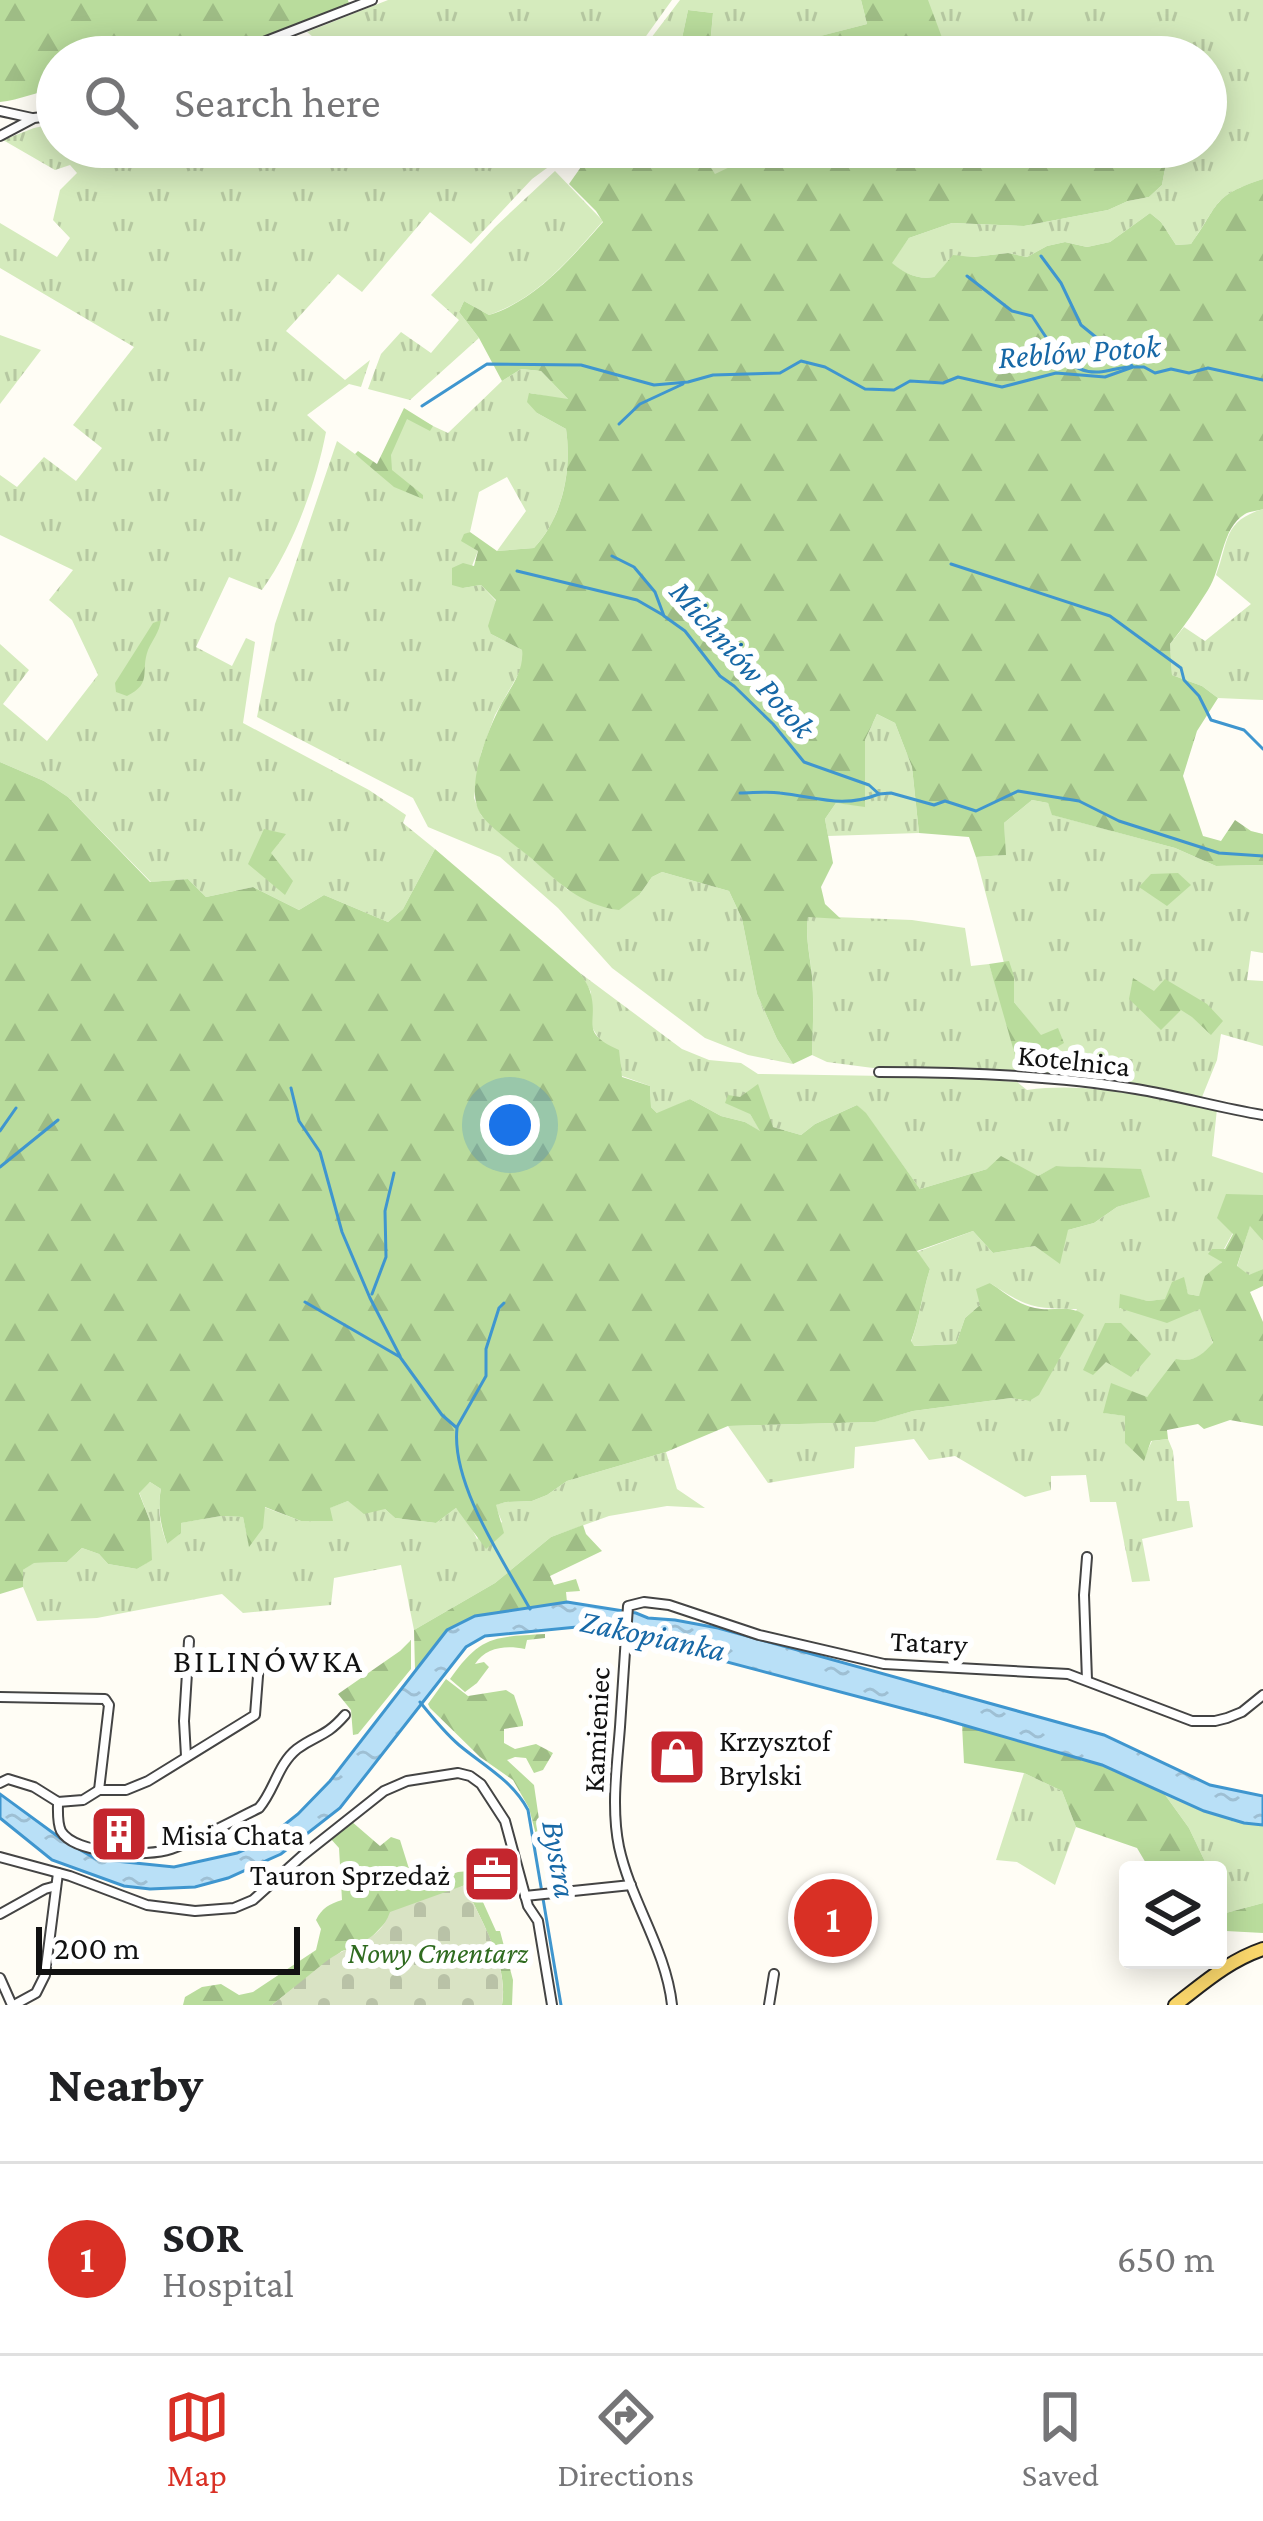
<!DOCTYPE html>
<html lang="en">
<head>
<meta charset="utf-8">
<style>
	body { margin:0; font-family:"Crimson Pro",serif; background:#f2f2f2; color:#202124 }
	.controls { position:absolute; right:36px; bottom:36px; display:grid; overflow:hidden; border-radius:12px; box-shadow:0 6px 30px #0003 }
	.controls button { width:108px; height:108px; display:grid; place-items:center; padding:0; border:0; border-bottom:3px solid #e0e0e0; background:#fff; color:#202124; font:60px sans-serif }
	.scale { position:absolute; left:36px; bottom:30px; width:264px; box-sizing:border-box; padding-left:12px; border:6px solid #111; border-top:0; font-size:33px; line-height:42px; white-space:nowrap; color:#111; -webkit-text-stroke:9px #fff; paint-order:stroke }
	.you { position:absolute; left:510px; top:1125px; width:42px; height:42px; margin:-30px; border:9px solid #fff; border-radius:50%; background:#1a73e8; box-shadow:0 0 0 18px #1a73e833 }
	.badge { display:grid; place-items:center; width:78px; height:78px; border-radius:50%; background:#d93025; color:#fff; font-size:39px; font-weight:700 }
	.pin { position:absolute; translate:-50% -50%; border:6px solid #fff; box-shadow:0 3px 12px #0006 }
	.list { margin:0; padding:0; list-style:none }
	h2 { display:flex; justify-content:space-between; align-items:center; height:156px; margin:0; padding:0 48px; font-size:51px }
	h2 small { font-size:39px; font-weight:400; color:#757577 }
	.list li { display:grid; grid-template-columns:78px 1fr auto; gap:36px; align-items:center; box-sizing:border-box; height:192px; padding:0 48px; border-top:3px solid #e0e0e0 }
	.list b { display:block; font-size:45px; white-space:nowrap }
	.list p { margin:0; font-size:39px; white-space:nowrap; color:#757577 }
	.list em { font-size:39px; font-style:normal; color:#757577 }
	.icon { flex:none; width:66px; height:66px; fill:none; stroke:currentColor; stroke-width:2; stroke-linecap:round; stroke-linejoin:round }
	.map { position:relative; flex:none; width:1263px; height:2005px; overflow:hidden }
	.search { position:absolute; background:#fff; box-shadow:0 6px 30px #0003; left:36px; right:36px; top:36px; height:132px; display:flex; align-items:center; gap:30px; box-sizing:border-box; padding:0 42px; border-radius:66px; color:#757577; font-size:45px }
	.sheet { height:348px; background:#fff }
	nav { display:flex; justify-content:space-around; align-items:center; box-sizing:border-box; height:168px; border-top:3px solid #e0e0e0; background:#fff; font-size:33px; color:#757577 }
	nav a { display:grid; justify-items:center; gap:6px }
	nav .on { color:#d93025 }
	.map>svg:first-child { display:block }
</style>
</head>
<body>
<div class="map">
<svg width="1263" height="2005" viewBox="0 0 1263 2005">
	<defs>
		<pattern id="grass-tufts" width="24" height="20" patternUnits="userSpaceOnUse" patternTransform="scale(3)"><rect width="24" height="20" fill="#d5ebbd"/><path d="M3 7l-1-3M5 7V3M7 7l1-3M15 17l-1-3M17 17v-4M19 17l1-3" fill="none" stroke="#b6c8a1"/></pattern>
		<pattern id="forest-firs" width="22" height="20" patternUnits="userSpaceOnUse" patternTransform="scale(3)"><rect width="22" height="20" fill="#b9dc9c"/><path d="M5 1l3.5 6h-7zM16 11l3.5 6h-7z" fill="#9ebc85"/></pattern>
		<pattern id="cemetery-stones" width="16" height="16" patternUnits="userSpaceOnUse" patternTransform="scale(3)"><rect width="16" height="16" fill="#d9e3c4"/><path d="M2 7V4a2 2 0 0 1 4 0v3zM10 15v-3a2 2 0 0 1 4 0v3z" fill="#b9c2a7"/></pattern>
		<pattern id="water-ripples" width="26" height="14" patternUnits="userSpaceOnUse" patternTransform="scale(3)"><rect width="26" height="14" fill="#b9e0f7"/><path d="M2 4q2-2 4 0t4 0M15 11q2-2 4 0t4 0" fill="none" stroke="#9ebfd3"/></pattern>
	</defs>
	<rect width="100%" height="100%" fill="#fffdf5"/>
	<g fill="url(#grass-tufts)">
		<polygon points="388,0 672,0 631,57 337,57 307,32"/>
		<polygon points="680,0 861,0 867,24 763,51 763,57 709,57 713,13 688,10 678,57 641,57 648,42"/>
		<path d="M 925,0 L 1263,0 L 1263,179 C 1212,196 1220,203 1191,244 L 1176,245 L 1161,222 L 1150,213 L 1110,242 L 1087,247 L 1065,242 L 1047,246 L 1027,257 L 1008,253 L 973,257 L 953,256 L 934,277 C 917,280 904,273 891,263 L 909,238 L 952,223 L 1024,226 L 1108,210 L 1128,201 L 1149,197 L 1162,185 L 1166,163 L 1160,147 L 1206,147 L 1206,57 L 945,57 L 944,43 Z"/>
		<path d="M 57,123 L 57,147 L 166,147 L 193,164 L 208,147 L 565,147 L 551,165 L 532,179 L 471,244 L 430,212 L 362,292 L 338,274 L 286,331 L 345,380 L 370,360 L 361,387 L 349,384 L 307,415 L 326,432 C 316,484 293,547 262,590 L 229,577 L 196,647 L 232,666 L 246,638 L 255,642 L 243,723 L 369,790 L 406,815 L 403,823 L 435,849 L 403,909 L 388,922 L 324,895 L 299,910 L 253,887 L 206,897 L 188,879 L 151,882 L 68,797 L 44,781 L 0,762 L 0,644 L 29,670 L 3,704 L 47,741 L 98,675 L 72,620 L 49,600 L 73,570 L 0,535 L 0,475 L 17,487 L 44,457 L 76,481 L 102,448 L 73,425 L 134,347 L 0,268 L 0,223 L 57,257 L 70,238 L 53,220 L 60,190 L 77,173 L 70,165 L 55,170 L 3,140 L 34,128 Z"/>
		<polygon points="707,147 762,147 761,152 715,175 708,163"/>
		<path d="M 555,171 L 603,221 C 571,258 537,299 489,315 L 464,301 L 459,312 L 479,338 L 410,400 L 368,389 L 381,354 L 401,332 L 431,353 L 459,320 L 431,295 L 495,227 Z"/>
		<polygon points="0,335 41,350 0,404"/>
		<path d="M 521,369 L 541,371 L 570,401 L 530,393 L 537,413 L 566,429 C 572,469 563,517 534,548 L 497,551 L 526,511 L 507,477 L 479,492 L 470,532 L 464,535 L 478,551 L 463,588 L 481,585 L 496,601 L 491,634 L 522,650 L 524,664 L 495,715 L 481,753 L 474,798 L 481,815 L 568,890 L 640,894 L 652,877 L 662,872 L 729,891 L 742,919 L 757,994 L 777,1039 L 793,1064 L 748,1055 L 705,1038 L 612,968 L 558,908 L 500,857 L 428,827 L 413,798 L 257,717 L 275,624 L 337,441 L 377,470 L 403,412 L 448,433 L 502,381 Z"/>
		<path d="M 1263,509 L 1263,700 L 1218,698 L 1202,686 L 1172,675 L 1170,644 L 1184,627 L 1205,641 L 1251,604 L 1216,575 C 1229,541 1223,521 1263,509 Z"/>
		<polygon points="877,714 895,723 912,767 919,833 828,836 825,819 836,803 865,806 865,740"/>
		<path d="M 1032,800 L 1048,803 L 1053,815 L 1175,848 L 1216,866 L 1263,865 L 1263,953 L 1251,951 L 1247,980 L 1263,981 L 1263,1046 L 1221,1034 L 1217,1060 L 1202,1097 L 1113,1079 L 938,1068 L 873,1068 L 827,1062 L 812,1055 C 813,1028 814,1002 812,975 C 810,955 805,937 808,916 L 912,920 L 965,928 L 971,966 L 989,964 L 1007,1021 L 1041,1036 L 1014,1002 L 1014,976 L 1004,963 L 976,857 L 1005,855 L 1004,823 Z"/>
		<path d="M 580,973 L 682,1049 L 709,1060 L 741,1063 L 758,1074 L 949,1077 L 1017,1082 L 1027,1090 C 1092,1081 1153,1099 1217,1109 L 1212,1156 L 1263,1173 L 1263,1195 L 1253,1196 L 1224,1249 L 1209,1254 L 1222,1261 L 1199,1296 L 1188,1294 L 1183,1278 L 1166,1299 L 1148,1301 L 1120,1295 L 1120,1309 L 1201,1308 L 1213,1344 L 1199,1357 L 1185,1361 L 1147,1397 L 1104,1413 L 1126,1416 L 1143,1460 L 1152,1441 L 1168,1439 L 1173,1451 L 1177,1501 L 1189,1501 L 1193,1527 L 1142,1539 L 1150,1581 L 1132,1582 L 1116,1502 L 1090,1502 L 1086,1475 L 1051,1476 L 1051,1490 L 1025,1497 L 955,1456 L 929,1460 L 914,1439 L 855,1447 L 854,1468 L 768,1483 L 728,1426 L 874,1422 L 913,1411 L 1011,1398 L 1029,1401 L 1077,1309 C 1032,1308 1028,1308 990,1283 L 980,1305 L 965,1318 L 956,1344 L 913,1346 L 911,1342 C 920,1318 922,1293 930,1269 L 917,1252 L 973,1231 L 993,1253 L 1035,1246 L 1068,1230 L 1094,1223 L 1117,1207 L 1149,1197 L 1141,1170 L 1057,1166 L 1038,1176 L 987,1169 L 920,1189 L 866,1114 L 857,1105 L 815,1124 L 801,1135 L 773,1127 L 750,1114 L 762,1133 L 745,1122 L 721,1116 L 690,1099 L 658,1114 L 651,1107 L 650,1086 L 622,1076 L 590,1024 L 591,992 Z"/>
		<polygon points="1250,1225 1263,1241 1263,1269 1249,1276 1237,1267"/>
		<path d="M 666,1452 L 677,1489 L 705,1508 L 667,1506 L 609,1516 L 551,1537 L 495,1583 L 414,1630 L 401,1565 L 334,1578 L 331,1605 L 243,1613 L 222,1594 L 97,1618 L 37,1621 L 23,1587 L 23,1570 L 33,1563 L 67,1562 L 82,1548 L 99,1554 L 108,1564 L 137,1569 L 151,1560 L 150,1521 L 139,1492 L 150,1482 L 161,1489 C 157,1508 160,1526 167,1544 L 180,1523 L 221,1516 L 243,1517 L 249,1545 L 264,1507 L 301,1521 L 332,1520 L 329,1508 L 348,1501 L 385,1509 L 395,1518 L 436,1523 L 456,1508 L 467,1519 L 477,1539 L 502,1522 L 495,1505 L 506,1502 L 532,1501 L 547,1495 L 567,1481 Z"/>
		<polygon points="1024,1773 1062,1791 1076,1827 1055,1885 1017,1862 996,1860"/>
		<path d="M 1163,1792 C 1196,1807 1227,1821 1263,1825 L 1263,1903 L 1222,1914 L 1218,1911 L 1218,1870 L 1209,1870 L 1189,1828 Z"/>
	</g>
	<g fill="url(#forest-firs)">
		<path d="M 0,0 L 348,0 L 349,4 L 211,57 L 57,57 L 57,89 C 38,91 20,100 0,102 Z"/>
		<polygon points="861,0 928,0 944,43 945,57 763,57 762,51 867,24"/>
		<polygon points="688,10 713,13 709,57 678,57"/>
		<path d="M 595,147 L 707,147 L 708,163 L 715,174 L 761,152 L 762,147 L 1160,147 L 1166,163 L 1162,185 L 1149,197 L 1128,201 L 1108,210 L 1024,226 L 952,223 L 909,238 L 892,263 C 904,273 917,280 934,277 L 953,255 L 973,257 L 1008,253 L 1027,257 L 1047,246 L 1065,242 L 1087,247 L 1110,242 L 1150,213 L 1161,222 L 1176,245 L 1191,244 C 1220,204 1211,196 1263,179 L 1263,509 C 1257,511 1250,511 1245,514 C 1221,528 1222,569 1208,590 C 1196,609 1184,627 1170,644 L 1172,675 L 1202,686 L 1218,698 L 1197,731 L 1183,776 L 1203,836 L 1221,841 L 1235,820 L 1251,831 L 1263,834 L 1263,865 L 1216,866 L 1175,848 L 1052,815 L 1048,803 L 1032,800 L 1004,823 L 1006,855 L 976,857 L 969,837 L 919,833 L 912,767 L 895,723 L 877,714 L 865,740 L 865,807 L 836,803 L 825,819 L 833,863 L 821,887 L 825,904 L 841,919 L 808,917 C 805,937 810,955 812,976 C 814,1002 813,1028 812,1055 L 793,1064 L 777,1039 L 757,994 L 742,919 L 729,891 L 662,872 L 652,877 L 640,894 L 619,910 C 581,905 560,884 532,859 C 517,846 495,832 482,816 C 462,790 489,727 503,701 C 513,684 524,670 522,650 L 491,634 L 488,626 L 496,600 L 481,585 L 463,588 L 452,585 L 452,568 L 463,563 L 474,566 L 478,551 L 461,541 L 464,534 L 470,532 L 497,551 L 534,548 C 563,517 572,470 566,429 L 537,413 L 527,402 L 529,393 L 568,399 L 541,371 L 521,369 L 502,381 L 479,338 L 459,312 L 464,301 L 489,315 C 537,300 571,258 603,222 L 596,211 L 569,184 Z"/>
		<polygon points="404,408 433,426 430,431 407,419 391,455 392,470 423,495 423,499 394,487 355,454 358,451 377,464"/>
		<path d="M 161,620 C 159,633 153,639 148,650 C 140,672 153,683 127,696 L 116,692 L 115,683 L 153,623 Z"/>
		<path d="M 0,762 L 44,781 L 68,797 L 150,882 L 188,879 L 206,897 L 253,887 L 299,910 L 324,895 L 388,922 L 403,909 L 435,849 L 580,973 C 584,979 588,985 590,991 C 600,1023 577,1031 619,1050 L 622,1077 L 650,1086 L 651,1107 L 657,1113 L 690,1099 L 721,1116 L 745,1122 L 760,1131 L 750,1114 L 725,1103 L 728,1095 L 740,1097 L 758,1084 L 773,1127 L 801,1135 L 815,1124 L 857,1105 L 866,1113 L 920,1189 L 987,1169 L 1001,1156 L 1038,1176 L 1056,1166 L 1141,1169 L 1150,1197 L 1117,1207 L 1094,1223 L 1068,1230 L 1060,1264 L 1035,1246 L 993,1253 L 973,1231 L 917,1251 L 930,1269 C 922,1293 920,1318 911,1341 L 914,1346 L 956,1344 L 965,1318 L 980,1305 L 976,1289 L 990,1283 C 1004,1292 1018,1305 1035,1308 C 1052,1312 1070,1304 1084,1315 L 1039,1395 L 1029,1401 L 1011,1398 L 913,1411 L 875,1422 L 728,1426 L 666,1452 L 567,1481 L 547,1495 L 532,1501 L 506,1502 L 496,1505 L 504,1533 L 486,1549 L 456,1508 L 436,1523 L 395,1518 L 385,1509 L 364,1514 L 348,1501 L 330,1508 L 333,1521 L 301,1521 L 265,1507 L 263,1528 L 249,1547 L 243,1517 L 221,1516 L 181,1523 L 181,1533 L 167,1544 C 161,1526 157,1508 161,1489 L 150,1482 L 139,1493 L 150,1521 L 152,1560 L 137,1569 L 108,1564 L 99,1554 L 82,1548 L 67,1562 L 34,1563 L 23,1570 L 23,1587 L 0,1594 Z"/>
		<polygon points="264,829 286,834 271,853 293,881 285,895 248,864"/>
		<polygon points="1178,873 1191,885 1167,906 1139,887 1151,874"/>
		<polygon points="1009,961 1014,976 1014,1002 1041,1035 1058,1028 1064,1043 1019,1069 989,964"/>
		<polygon points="1133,978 1154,991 1165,979 1207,1004 1223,1021 1211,1035 1192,1017 1181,1010 1161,1030 1129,999"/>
		<path d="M 1226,1194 L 1263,1195 L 1263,1241 L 1250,1226 L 1237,1266 L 1249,1275 L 1263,1269 L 1263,1286 L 1250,1292 L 1263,1322 L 1263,1426 L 1230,1420 L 1204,1429 L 1198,1424 L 1167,1430 L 1168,1439 L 1151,1441 L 1144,1461 L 1125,1443 L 1125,1416 L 1103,1413 L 1111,1383 L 1147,1397 L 1176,1359 C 1193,1363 1202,1355 1213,1343 L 1200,1309 L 1167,1323 L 1119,1308 L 1120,1294 L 1148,1301 L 1165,1299 L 1172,1282 L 1184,1277 L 1188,1294 L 1199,1296 L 1205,1276 L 1222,1262 L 1208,1254 L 1212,1249 L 1225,1249 L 1233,1234 L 1217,1218 Z"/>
		<polygon points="1105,1323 1121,1323 1151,1354 1131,1377 1106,1362 1093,1375 1083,1370"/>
		<polygon points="583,1525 586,1534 602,1551 550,1576 554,1585 576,1579 580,1591 566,1592 567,1602 475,1616 447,1630 415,1670 414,1630 495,1583 551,1537"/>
		<path d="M 545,1634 L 545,1638 L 527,1640 L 525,1649 C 506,1645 486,1647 475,1664 L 484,1662 L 489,1667 L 477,1683 L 465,1692 L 450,1679 C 481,1635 494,1637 545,1634 Z"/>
		<polygon points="411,1640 411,1669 358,1734 353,1735 351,1710 338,1694 400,1651"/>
		<polygon points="446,1679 468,1696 506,1690 514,1695 523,1722 523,1726 504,1729 504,1743 515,1749 536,1744 553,1753 543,1770 534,1773 526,1758 515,1757 507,1760 534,1785 541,1833 536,1835 529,1808 513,1780 480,1757 430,1708 428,1704"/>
		<polygon points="962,1725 1102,1765 1163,1792 1189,1828 1209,1870 1150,1870 1137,1848 1076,1827 1062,1791 1024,1773 964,1763"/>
		<path d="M 351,1821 L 380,1846 L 391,1837 L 400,1840 L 415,1888 L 458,1872 L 469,1871 L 496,1931 L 500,1931 L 513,1980 L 512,2005 L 502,2005 C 509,1964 481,1922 465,1885 L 387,1921 L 364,1945 L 342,1951 L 272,2005 L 183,2005 L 185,1997 L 202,1987 L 221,1984 L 239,1995 L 253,1992 L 316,1950 L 321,1929 L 316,1920 C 322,1908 329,1904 342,1900 L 339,1848 L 330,1838 Z"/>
		<polygon points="1263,1903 1263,1933 1226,1931 1222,1914"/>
	</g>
	<path fill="url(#cemetery-stones)" d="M 465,1885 C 481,1922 509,1963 502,2005 L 272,2005 C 289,1991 307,1977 324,1963 C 347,1944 379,1944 390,1912 Z"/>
	<polygon fill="url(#water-ripples)" stroke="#3f96cf" stroke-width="3" points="567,1602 636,1613 648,1618 675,1620 718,1628 1104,1735 1210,1785 1263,1796 1263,1825 1244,1823 1204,1811 1102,1765 939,1718 640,1639 577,1627 485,1636 466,1647 340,1808 281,1854 228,1878 195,1887 150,1889 124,1886 52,1860 0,1818 0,1794 60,1838 96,1859 174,1867 237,1853 264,1841 298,1814 330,1781 447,1630 475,1616"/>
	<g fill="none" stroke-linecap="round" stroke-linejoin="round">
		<g stroke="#3f96cf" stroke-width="3">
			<polyline points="1041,256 1061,283 1081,325 1108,347 1125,357 1132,366"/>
			<path d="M 967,276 L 1012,311 L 1032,316 C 1049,341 1065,374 1099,372 C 1110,371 1120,367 1130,367"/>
			<polyline points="422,406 487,364 581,365 654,385 688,382 713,375 780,373 801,361 825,367 865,389 894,390 910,381 943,383 958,377 1002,387 1056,373 1105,377 1133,367 1144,367 1155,373 1171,369 1189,373 1208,368 1263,380"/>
			<polyline points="619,424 640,404 683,384"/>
			<polyline points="612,556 634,567 655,592 664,616 685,631 720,676 734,686 773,724 804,762 869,785 879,794 891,793 934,805 945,801 976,811 1018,791 1079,801 1119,821 1219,853 1263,856"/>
			<polyline points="951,564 1110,616 1181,668 1184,680 1199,696 1211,720 1244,730 1263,749"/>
			<polyline points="517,571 637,600 663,615"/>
			<path d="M 740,793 C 753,793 767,791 780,793 C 817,797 842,809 879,794"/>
			<polyline points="291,1088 299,1121 320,1152 342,1232 370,1298 400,1356"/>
			<polyline points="0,1131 16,1108"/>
			<polyline points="0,1167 58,1120"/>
			<polyline points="372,1294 386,1257 385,1211 394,1173"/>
			<path d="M 305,1302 L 400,1357 L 442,1415 L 457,1428 C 451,1484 503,1560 530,1609"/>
			<polyline points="457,1427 486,1376 486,1349 499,1308 504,1303"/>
			<path d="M 420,1702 C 432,1717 444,1732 459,1745 C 484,1766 512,1780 528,1810 L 561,2005"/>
		</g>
		<g stroke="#444" stroke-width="12">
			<g id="street">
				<polyline points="225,57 372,0"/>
				<polyline points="0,111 32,118"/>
				<polyline points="0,136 34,118 57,115"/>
				<path d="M 879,1072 C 964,1072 1052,1075 1136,1089 C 1179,1096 1220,1108 1263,1115"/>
				<polyline points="1087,1680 1084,1595 1087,1557"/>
				<polyline points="0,1697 105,1699 109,1705 99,1790"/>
				<polyline points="186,1756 184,1721 189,1641"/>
				<polyline points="0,1783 8,1779 34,1787 58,1802 83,1800 99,1790 126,1790 148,1781 255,1715 259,1663"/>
				<path d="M 58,1802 C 58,1811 57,1823 61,1831 C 75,1855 148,1857 171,1849 C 201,1839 230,1822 259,1808 C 274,1791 278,1764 297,1749 C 317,1734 325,1738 345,1715"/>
				<polyline points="0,1857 70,1876 147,1905 195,1911 234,1908 253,1900 302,1856 384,1791 407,1781 458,1773 470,1776 481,1784 505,1821 528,1906 538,1921 552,2005"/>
				<polyline points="525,1896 631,1885"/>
				<polyline points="0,1914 45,1889 56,1886"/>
				<polyline points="0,1978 12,2005"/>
				<polyline points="14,2005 36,1993 45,1975 58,1873"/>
				<path d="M 672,2005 C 666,1949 631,1902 619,1847 C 611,1808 617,1766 620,1727 C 623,1687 625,1646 628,1606 L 644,1602 L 669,1605 L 759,1635 L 884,1664 L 1068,1674 L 1192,1721 L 1215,1721 L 1227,1718 L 1242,1712 L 1263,1695"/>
				<polyline points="769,2005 774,1974"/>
			</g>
		</g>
		<g stroke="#222" stroke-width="16">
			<path id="primary" d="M 1175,2005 C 1204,1983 1228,1961 1263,1949"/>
		</g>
		<use href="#street" stroke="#fff" stroke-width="8"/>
		<use href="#primary" stroke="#f9d66b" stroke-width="12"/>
	</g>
	<defs>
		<g id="shop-square" transform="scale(3)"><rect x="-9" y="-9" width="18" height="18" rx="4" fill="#c4262e" stroke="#fff"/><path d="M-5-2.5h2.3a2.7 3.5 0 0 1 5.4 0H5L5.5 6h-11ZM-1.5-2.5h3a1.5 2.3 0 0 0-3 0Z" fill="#fff"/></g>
		<g id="building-square" transform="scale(3)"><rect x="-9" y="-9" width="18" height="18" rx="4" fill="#c4262e" stroke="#fff"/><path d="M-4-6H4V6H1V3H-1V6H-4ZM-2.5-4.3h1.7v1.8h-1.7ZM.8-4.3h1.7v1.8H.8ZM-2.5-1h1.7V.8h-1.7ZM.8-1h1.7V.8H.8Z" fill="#fff"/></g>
		<g id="office-square" transform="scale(3)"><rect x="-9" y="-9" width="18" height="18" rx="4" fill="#c4262e" stroke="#fff"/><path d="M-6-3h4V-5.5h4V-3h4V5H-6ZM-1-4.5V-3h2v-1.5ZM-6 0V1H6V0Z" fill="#fff"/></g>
	</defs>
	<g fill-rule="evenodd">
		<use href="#shop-square" x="677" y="1757"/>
		<use href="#building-square" x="119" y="1834"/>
		<use href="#office-square" x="492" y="1874"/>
	</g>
	<g text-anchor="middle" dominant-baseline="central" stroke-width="12" stroke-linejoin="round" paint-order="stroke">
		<g font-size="30" fill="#111" stroke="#fff">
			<text transform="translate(1074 1060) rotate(6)">Kotelnica</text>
			<text transform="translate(929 1642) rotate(3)">Tatary</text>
			<text transform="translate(596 1730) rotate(-87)">Kamieniec</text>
		</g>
		<g font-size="30" fill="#111" stroke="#fff" text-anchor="start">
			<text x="719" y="1740">Krzysztof<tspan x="719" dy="34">Brylski</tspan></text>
			<text x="161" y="1834">Misia Chata</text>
			<text x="450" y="1874" text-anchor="end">Tauron Sprzedaż</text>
		</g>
		<g font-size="30" font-style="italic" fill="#2f6b1f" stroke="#fff">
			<text x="438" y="1952">Nowy Cmentarz</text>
		</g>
		<g font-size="33" font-style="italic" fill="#1768a6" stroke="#fff">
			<text transform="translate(1079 351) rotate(-4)">Reblów Potok</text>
			<text transform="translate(743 659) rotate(48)">Michniów Potok</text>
			<text transform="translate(653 1635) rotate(12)">Zakopianka</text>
			<text transform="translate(560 1859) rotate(80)">Bystra</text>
		</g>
		<g font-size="33" letter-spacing="3" fill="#111" stroke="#fff">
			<text x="269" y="1660">BILINÓWKA</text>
		</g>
	</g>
</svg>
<div class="controls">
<button><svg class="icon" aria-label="layers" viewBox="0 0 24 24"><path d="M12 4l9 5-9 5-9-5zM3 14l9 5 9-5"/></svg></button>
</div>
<div class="scale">200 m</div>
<div class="you"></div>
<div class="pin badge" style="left:833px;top:1918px">1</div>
<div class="search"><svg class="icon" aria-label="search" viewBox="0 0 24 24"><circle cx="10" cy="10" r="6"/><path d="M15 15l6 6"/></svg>Search here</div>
</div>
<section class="sheet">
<h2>Nearby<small></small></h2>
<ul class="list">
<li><span class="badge">1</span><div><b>SOR</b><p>Hospital</p></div><em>650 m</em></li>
</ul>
</section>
<nav>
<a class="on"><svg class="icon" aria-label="map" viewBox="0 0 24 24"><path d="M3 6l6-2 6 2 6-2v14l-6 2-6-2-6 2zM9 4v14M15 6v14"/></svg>Map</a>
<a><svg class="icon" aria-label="directions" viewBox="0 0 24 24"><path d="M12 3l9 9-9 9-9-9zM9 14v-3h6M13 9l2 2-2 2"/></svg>Directions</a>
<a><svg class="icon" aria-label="saved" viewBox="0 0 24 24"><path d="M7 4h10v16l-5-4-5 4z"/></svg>Saved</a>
</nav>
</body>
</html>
